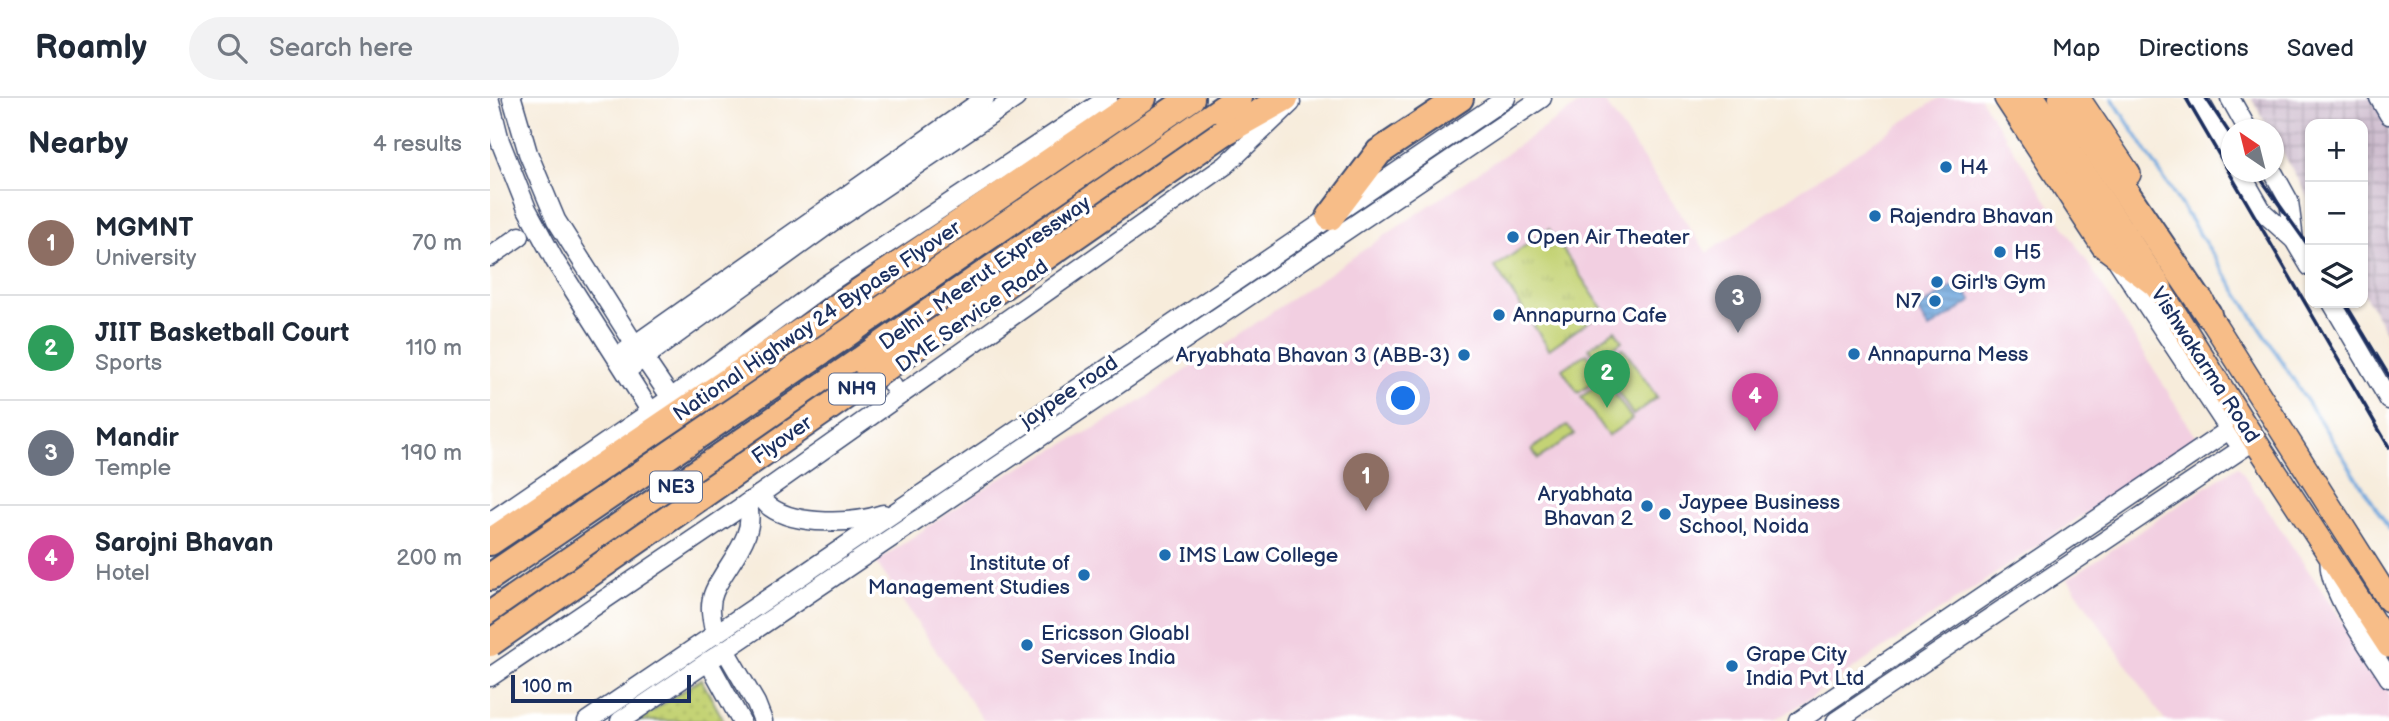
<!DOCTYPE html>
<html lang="en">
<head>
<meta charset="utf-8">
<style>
	body { margin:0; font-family:"Balsamiq Sans",sans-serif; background:#f2f2f3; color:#1f2937 }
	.controls { position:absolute; right:21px; top:21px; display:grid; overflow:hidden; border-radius:14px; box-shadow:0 2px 5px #0004 }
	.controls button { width:63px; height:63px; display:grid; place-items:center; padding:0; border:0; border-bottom:2px solid #e0e1e3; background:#fff; color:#1f2937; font:35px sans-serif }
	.compass { position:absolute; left:1731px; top:21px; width:63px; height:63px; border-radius:50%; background:#fff; box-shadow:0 2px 5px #0004; rotate:325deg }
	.scale { position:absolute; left:21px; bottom:18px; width:180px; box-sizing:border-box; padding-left:7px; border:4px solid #1b2f5e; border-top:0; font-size:19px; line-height:24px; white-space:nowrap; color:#1b2f5e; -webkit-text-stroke:5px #fff; paint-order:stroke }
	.you { position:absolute; left:914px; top:301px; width:24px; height:24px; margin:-18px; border:5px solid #fff; border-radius:50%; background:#1a73e8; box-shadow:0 0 0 10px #1a73e833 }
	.badge { display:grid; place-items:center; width:46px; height:46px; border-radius:50%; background:#1f6fb2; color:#fff; font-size:23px; font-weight:700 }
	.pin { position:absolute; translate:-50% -58px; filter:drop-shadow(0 2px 4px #0008) }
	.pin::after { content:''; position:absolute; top:37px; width:24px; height:21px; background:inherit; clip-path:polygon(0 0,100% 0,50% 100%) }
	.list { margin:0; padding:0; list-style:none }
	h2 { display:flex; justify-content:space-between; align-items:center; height:91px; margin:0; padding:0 28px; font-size:30px }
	h2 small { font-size:23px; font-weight:400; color:#747a83 }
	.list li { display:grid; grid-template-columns:46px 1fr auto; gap:21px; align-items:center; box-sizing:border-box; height:105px; padding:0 28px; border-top:2px solid #e0e1e3 }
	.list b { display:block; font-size:26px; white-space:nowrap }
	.list p { margin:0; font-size:23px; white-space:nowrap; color:#747a83 }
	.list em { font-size:23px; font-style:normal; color:#747a83 }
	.icon { flex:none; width:38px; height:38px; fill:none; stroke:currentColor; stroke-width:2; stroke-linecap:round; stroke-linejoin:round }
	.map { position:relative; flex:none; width:1899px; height:623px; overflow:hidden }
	header { display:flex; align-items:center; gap:42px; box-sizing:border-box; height:98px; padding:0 35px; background:#fff; border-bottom:2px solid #e0e1e3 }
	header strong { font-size:33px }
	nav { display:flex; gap:38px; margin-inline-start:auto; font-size:24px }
	.search { width:490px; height:63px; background:#f2f2f3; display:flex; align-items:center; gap:18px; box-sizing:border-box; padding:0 24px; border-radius:38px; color:#747a83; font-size:26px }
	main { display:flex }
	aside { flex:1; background:#fff }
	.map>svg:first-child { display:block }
</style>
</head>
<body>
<header>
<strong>Roamly</strong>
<div class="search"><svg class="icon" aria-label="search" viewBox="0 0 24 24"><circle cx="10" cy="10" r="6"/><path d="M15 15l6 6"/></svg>Search here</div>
<nav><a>Map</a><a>Directions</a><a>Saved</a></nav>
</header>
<main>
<aside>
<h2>Nearby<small>4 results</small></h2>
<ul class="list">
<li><span class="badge" style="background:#8d6e63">1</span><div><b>MGMNT</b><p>University</p></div><em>70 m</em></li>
<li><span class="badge" style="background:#2e9e5b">2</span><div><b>JIIT Basketball Court</b><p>Sports</p></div><em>110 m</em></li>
<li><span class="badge" style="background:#6b7280">3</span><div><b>Mandir</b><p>Temple</p></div><em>190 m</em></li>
<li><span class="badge" style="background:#d1479c">4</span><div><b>Sarojni Bhavan</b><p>Hotel</p></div><em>200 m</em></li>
</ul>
</aside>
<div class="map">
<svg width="1899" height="623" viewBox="0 0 1899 623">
	<defs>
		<pattern id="industrial-grid" width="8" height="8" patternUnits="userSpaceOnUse" patternTransform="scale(1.75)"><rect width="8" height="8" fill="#cfbdcf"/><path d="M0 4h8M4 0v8" fill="none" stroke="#a79aab"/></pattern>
		<pattern id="grass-tufts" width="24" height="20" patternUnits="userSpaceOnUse" patternTransform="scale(1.75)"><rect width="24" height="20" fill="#c4d375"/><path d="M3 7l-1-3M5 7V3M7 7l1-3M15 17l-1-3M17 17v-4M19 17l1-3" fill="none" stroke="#a8b568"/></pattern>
		<pattern id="park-dots" width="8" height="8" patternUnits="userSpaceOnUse" patternTransform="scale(1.75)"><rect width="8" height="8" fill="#c4d375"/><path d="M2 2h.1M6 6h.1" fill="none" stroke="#a8b568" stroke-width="1.8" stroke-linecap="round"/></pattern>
		<pattern id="water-rules" width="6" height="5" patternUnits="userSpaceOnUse" patternTransform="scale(1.75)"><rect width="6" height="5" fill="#6ea6dc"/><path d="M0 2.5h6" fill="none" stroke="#5a88b6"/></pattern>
	</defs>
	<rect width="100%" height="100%" fill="#fff"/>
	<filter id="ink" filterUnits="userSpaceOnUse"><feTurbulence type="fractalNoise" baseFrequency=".0143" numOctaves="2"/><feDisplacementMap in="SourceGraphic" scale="14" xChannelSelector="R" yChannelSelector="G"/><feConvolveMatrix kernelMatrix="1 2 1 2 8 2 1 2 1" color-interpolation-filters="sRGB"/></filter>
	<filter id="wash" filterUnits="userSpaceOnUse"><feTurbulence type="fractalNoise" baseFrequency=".00686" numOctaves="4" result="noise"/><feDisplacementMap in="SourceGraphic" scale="28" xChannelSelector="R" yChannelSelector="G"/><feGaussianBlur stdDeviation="1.57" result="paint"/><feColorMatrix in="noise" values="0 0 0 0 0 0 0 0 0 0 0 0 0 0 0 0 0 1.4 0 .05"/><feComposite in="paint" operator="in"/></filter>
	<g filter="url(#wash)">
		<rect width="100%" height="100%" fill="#f7ecdb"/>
		<g fill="#f2cfe1">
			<polygon points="1098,0 1112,0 1217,155 1449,0 1490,0 1605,176 1707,341 1285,623 494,623 386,464 507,382 633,315"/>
			<polygon points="1748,368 1899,592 1899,623 1675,623 1578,481"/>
		</g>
		<polygon fill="url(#industrial-grid)" points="1761,0 1899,0 1899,240 1873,194 1873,26 1820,26 1820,103 1784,39 1784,32 1779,31"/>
		<polygon fill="url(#grass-tufts)" stroke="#70816a" stroke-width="2" points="1059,131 1114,213 1059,251 1005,169"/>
		<polygon fill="url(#park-dots)" stroke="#70816a" stroke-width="2" points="211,581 234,623 148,623"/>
		<g fill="#c4d375" stroke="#70816a" stroke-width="2">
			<polygon points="1125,232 1132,243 1107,261 1099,250"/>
			<polygon points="1133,250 1167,299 1143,317 1110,267"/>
			<polygon points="1097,255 1113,278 1088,295 1072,271"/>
			<polygon points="1115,282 1142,321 1118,338 1091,299"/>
			<polygon points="1077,327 1085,336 1048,361 1042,351"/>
		</g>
		<polygon fill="url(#water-rules)" stroke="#446a9d" stroke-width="2" points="1469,184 1482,203 1439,231 1427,212"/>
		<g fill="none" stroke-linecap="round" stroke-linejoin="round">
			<polyline stroke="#6ea6dc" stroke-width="3.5" points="1622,0 1899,430"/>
		</g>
	</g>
	<g filter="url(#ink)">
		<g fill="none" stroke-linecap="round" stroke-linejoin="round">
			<g stroke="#3c4b71" stroke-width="21">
				<g id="minor">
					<polyline points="22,0 38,55 66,122 145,247 181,300"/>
					<polyline points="1708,0 1742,59"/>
					<polyline points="1740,0 1758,32"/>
					<polyline points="1889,0 1899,17"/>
					<polyline points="0,3 10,43 37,111 65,163 161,314"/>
					<polyline points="1750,74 1773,114 1804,142 1820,169"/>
					<polyline points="1783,74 1799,103 1804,142"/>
					<polyline points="0,159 30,138"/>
					<polyline points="1628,164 1746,342"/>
					<polyline points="342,200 409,297"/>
					<polyline points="1842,205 1899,302"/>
					<polyline points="127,259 495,0"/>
					<polyline points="136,273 342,124 526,0"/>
					<path d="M 269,397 C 273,401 276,406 280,409 C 306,428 365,426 393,416"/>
					<polyline points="0,424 181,300 334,188 618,0"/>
					<path d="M 1840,460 C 1834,489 1883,554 1899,580"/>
					<path d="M 225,537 C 222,522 218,508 224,494 C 236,465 269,438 257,405"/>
					<polyline points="235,552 266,605 273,623"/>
					<polyline points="218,563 251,623"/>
					<polyline points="0,579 269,397 736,67 801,5"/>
					<polyline points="97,623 1016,0"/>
					<path d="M 130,623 C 437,415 745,208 1052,0"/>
					<polyline points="1309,623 1752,323"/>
					<polyline points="1346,623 1765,342"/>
				</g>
			</g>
			<g stroke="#3c4b71" stroke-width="26">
				<g id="major">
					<polyline points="1516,0 1613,148 1669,190 1752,323 1899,548"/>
					<polyline points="1588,0 1639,76"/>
					<polyline points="1712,202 1718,216 1899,502"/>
				</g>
			</g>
			<g stroke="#3c4b71" stroke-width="30">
				<g id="highway">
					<polyline points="1542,0 1669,190"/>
					<polyline points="1572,0 1718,216"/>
					<polyline points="733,35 795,0"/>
					<polyline points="840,119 889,54 970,0"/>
					<polyline points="357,202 653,0"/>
					<polyline points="372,225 701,0"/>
					<polyline points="389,249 748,0"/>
					<polyline points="0,444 340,214"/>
					<polyline points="0,479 355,237"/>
					<polyline points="0,517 371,262"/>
				</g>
			</g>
			<use href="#minor" stroke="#fff" stroke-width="18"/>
			<use href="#major" stroke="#f7bd88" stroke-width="23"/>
			<use href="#highway" stroke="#f7bd88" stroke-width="26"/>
			<g stroke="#1b2f5e" stroke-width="3.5">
				<polyline points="1696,0 1899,349"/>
				<polyline points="1716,0 1742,39"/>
				<polyline points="1766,74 1820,150"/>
				<polyline points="1855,205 1899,278"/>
			</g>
			<g stroke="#3c4b71" stroke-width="30" stroke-linecap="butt">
				<g id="highway-bridge">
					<polyline points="340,214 357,202"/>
					<polyline points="355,237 372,225"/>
					<polyline points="371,262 389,249"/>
					<polyline points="0,545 733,35"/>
				</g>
			</g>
			<use href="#highway-bridge" stroke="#f7bd88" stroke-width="26"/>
		</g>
	</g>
	<g fill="#1f6fb2" stroke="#fff" stroke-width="2.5">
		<circle cx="1456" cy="69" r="7"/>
		<circle cx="1385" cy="118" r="7"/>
		<circle cx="1023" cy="139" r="7"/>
		<circle cx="1510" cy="154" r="7"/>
		<circle cx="1447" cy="184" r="7"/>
		<circle cx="1445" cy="203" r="7"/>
		<circle cx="1009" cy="217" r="7"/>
		<circle cx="1364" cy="256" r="7"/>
		<circle cx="974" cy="257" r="7"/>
		<circle cx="1157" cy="408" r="7"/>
		<circle cx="1175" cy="416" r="7"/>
		<circle cx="675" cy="457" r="7"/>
		<circle cx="594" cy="477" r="7"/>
		<circle cx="537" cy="547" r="7"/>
		<circle cx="1242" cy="568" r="7"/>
	</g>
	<g text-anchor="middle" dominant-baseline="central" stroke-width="7" stroke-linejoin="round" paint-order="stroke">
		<g fill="#fff" stroke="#5f6d8e" stroke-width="2">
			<rect x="339" y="275.5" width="56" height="31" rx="5"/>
			<rect x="160" y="373.5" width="52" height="31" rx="5"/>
		</g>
		<g font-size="19" font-weight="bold" fill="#1b2f5e">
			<text x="367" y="291">NH9</text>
			<text x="186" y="389">NE3</text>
		</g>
		<g font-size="21" fill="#1b2f5e" stroke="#fff" text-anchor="start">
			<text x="1470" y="69">H4</text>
			<text x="1399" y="118">Rajendra Bhavan</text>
			<text x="1037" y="139">Open Air Theater</text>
			<text x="1524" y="154">H5</text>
			<text x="1461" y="184">Girl's Gym</text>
			<text x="1431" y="203" text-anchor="end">N7</text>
			<text x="1023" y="217">Annapurna Cafe</text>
			<text x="1378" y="256">Annapurna Mess</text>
			<text x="960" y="257" text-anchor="end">Aryabhata Bhavan 3 (ABB-3)</text>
			<text x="1143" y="396" text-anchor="end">Aryabhata<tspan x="1143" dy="24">Bhavan 2</tspan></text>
			<text x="1189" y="404">Jaypee Business<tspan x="1189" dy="24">School, Noida</tspan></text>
			<text x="689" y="457">IMS Law College</text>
			<text x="580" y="465" text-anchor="end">Institute of<tspan x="580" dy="24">Management Studies</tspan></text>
			<text x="551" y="535">Ericsson Gloabl<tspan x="551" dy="24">Services India</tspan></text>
			<text x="1256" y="556">Grape City<tspan x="1256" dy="24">India Pvt Ltd</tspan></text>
		</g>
		<g font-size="21" fill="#1b2f5e" stroke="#fff">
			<text transform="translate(495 175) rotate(-35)">Delhi - Meerut Expressway</text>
			<text transform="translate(482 218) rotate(-35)">DME Service Road</text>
			<text transform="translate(327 223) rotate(-34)">National Highway 24 Bypass Flyover</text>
			<text transform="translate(1715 267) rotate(57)">Vishwakarma Road</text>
			<text transform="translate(579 294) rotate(-34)">jaypee road</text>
			<text transform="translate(292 342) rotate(-35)">Flyover</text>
		</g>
	</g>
</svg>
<div class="controls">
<button>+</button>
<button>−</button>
<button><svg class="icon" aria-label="layers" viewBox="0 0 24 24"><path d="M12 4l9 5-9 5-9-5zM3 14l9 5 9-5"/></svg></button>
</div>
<svg class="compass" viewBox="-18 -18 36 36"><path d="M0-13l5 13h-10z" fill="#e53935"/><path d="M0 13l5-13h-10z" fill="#747a83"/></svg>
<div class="scale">100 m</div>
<div class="you"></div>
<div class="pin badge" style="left:876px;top:413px;background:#8d6e63">1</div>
<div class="pin badge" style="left:1117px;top:310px;background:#2e9e5b">2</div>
<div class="pin badge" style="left:1248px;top:235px;background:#6b7280">3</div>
<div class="pin badge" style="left:1265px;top:333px;background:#d1479c">4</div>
</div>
</main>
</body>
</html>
